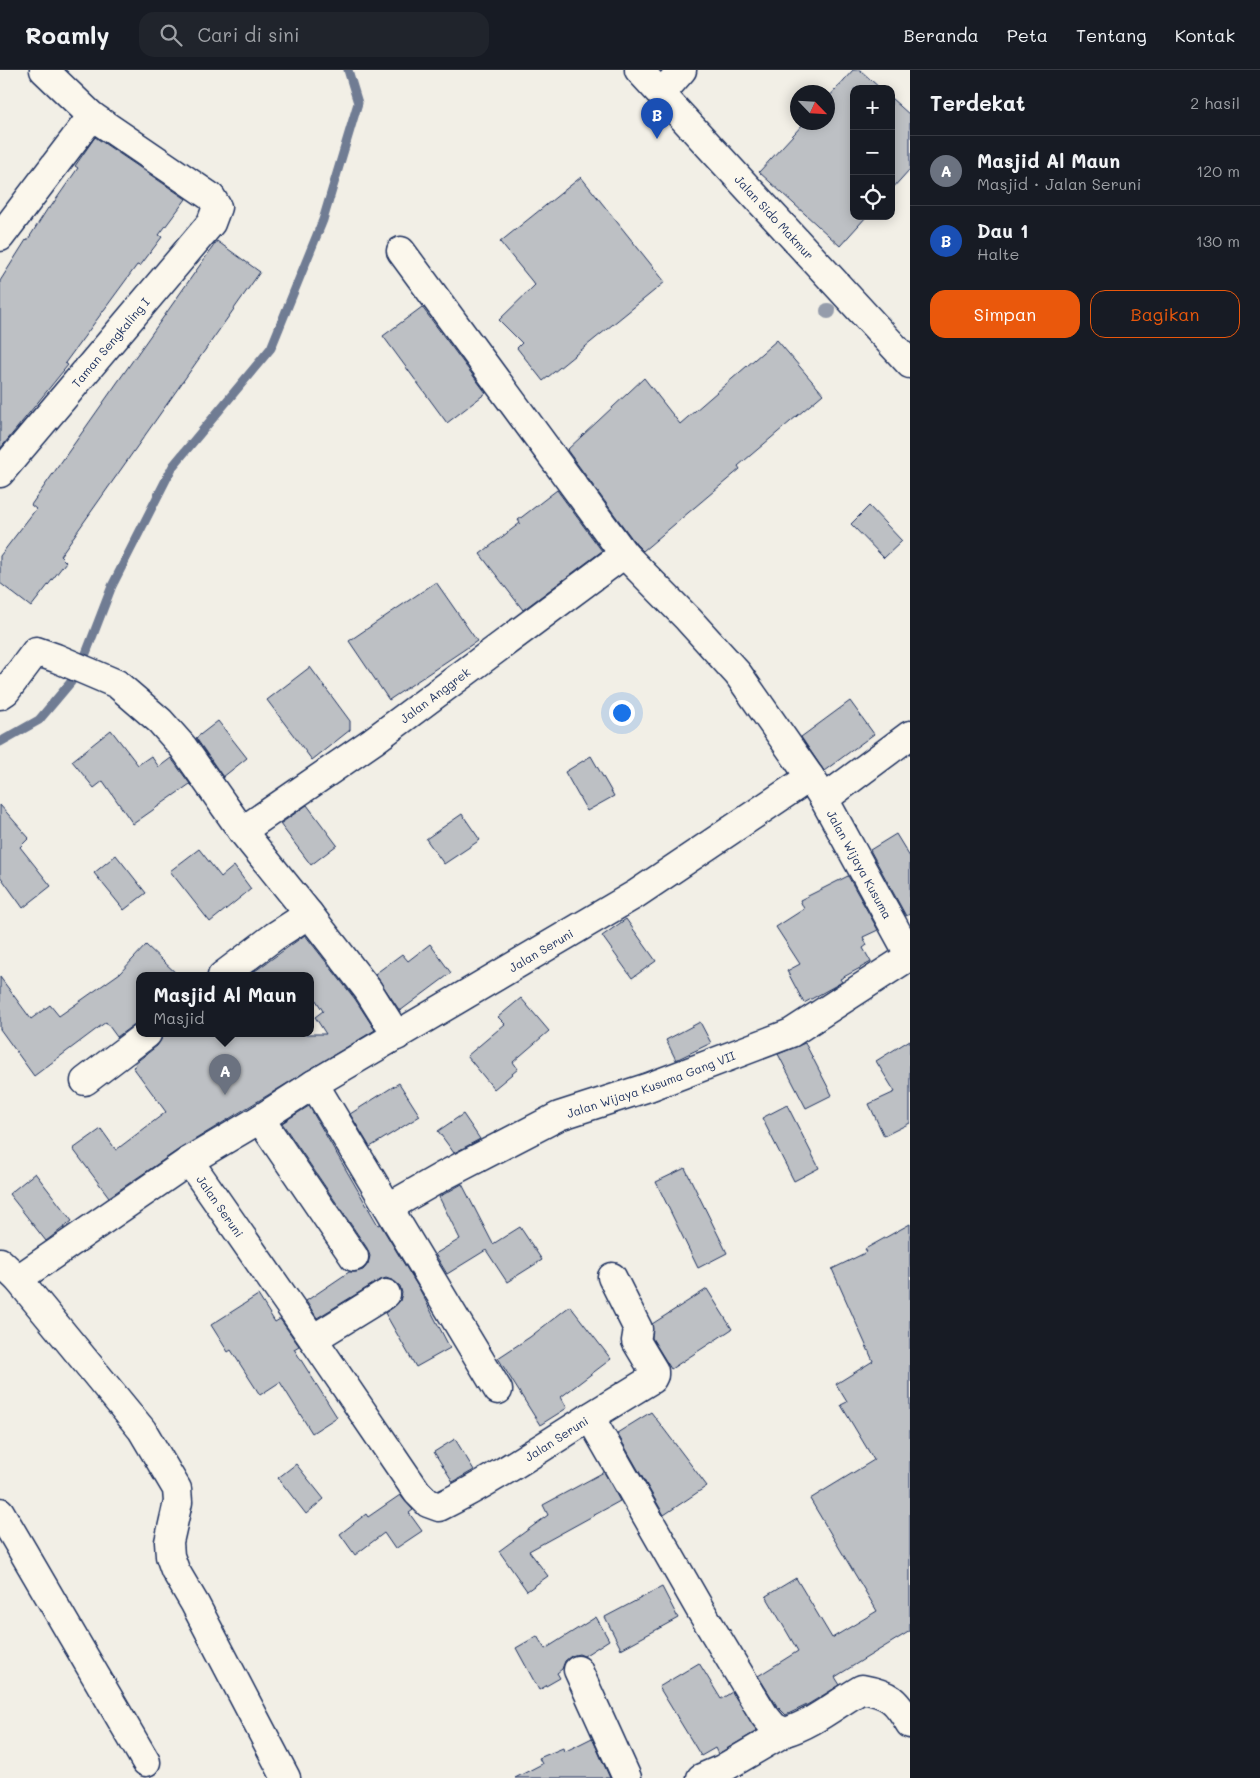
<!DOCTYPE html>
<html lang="id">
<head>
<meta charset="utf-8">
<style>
	body { margin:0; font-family:Mali,sans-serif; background:#20242c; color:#f1f3f6 }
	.controls { position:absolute; right:15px; top:15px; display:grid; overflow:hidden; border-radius:10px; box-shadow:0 2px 12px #0003 }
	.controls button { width:45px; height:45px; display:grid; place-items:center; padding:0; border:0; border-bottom:1px solid #363941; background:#171b24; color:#f1f3f6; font:25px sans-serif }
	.compass { position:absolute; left:790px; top:15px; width:45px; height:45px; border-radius:50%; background:#171b24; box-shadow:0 2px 12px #0003; rotate:115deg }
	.you { position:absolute; left:621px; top:642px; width:18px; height:18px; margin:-12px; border:4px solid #fff; border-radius:50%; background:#1a73e8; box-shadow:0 0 0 8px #1a73e833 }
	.badge { display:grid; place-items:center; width:32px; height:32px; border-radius:50%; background:#ea580c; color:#fff; font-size:16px; font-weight:700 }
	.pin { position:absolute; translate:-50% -41px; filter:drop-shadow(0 1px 2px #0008) }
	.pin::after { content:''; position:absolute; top:26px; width:18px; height:15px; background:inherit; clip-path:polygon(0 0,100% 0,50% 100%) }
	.popup { position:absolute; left:136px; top:902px; width:178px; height:65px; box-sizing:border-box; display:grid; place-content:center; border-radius:10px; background:#171b24; filter:drop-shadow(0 1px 4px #0005); font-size:16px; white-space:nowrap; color:#9ea1a6 }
	.popup b { font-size:19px; color:#f1f3f6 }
	.popup::after { content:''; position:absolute; left:50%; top:100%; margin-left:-10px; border:10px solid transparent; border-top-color:#171b24 }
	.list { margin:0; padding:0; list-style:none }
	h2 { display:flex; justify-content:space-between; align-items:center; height:65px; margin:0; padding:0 20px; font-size:21px }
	h2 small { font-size:16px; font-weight:400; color:#9ea1a6 }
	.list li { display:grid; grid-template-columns:32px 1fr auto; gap:15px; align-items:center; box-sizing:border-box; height:70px; padding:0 20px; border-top:1px solid #363941 }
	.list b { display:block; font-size:19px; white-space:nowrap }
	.list p { margin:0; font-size:16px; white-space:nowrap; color:#9ea1a6 }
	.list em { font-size:16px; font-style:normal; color:#9ea1a6 }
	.actions { display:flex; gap:10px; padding:15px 20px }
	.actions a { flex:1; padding:11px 0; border:1px solid #ea580c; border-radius:15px; text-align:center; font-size:18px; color:#ea580c }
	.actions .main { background:#ea580c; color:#fff }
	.icon { flex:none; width:28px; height:28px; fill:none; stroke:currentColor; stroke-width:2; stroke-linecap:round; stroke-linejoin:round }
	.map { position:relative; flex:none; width:910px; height:1708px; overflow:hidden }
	header { display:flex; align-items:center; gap:30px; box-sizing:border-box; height:70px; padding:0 25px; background:#171b24; border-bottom:1px solid #363941 }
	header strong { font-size:24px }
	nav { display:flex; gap:28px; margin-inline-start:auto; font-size:18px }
	.search { width:350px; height:45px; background:#20242c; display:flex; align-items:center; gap:12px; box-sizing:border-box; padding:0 18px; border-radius:15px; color:#9ea1a6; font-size:19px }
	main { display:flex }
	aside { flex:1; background:#171b24 }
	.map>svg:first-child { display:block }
</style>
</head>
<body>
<header>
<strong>Roamly</strong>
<div class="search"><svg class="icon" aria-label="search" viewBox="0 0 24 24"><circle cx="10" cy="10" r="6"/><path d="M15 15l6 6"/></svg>Cari di sini</div>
<nav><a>Beranda</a><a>Peta</a><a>Tentang</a><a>Kontak</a></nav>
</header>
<main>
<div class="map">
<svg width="910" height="1708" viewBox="0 0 910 1708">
	<rect width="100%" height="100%" fill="#f2efe6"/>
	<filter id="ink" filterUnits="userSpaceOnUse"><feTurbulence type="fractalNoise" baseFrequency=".02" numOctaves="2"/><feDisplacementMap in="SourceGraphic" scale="10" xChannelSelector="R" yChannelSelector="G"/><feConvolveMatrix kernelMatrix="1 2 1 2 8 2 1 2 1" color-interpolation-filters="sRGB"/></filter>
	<g filter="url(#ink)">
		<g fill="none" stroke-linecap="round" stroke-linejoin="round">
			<polyline stroke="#707b93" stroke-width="9" points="0,672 39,650 71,612 85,586 112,516 173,396 271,278 323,150 358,33 348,0"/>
		</g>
		<g fill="#bdc0c4" stroke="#1b2f5e">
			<polygon points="853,0 860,0 881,19 854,19 854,146 867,146 840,176 759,102 805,52 828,52 828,28"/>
			<polygon points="891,28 910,45 910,99 891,120"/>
			<polygon points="95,67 186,129 159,165 162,167 140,196 137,195 65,293 68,295 0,379 0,211 26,170 27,171 48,138 50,138 78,98 75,96"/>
			<polygon points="581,107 665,212 543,311 517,278 522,273 499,250 535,215 500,172"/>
			<polygon points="217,171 260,202 60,486 66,492 31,537 0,513 0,486 36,439 31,435"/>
			<polygon points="422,237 486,323 447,353 383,266"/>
			<polygon points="777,270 823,324 738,396 740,399 643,481 636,474 567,380 644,308 680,354"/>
			<polygon points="557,420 602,481 523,540 480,484 520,453 518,450"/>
			<polygon points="869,436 902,471 884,488 851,454"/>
			<polygon points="436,512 477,571 389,630 349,571"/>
			<polygon points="310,597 350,651 350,660 312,690 267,630"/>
			<polygon points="850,631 874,664 824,701 801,667"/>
			<polygon points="218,651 247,688 223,707 196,668"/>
			<polygon points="111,660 138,695 151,686 159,697 171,688 190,714 133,754 103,711 94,718 72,691"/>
			<polygon points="591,686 614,726 587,741 565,702"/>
			<polygon points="0,735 29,768 20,777 51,816 23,838 0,806"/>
			<polygon points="307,735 337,775 311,795 280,754"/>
			<polygon points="462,744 480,770 444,794 426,769"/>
			<polygon points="896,764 910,787 910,844 906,846 870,780"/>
			<polygon points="199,779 221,807 234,796 251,819 210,852 170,801"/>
			<polygon points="116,785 146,823 124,840 94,803"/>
			<polygon points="848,806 878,860 863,867 867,875 863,878 871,892 840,909 842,912 835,916 804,933 787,901 800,894 776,857 804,839 800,830"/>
			<polygon points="626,849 656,891 632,908 602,866"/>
			<polygon points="305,865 355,929 375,960 181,1078 109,1127 73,1079 101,1059 116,1080 166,1042 133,997 136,995 135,993 157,976 161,970 162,964 326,964 315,947 323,941 310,921 310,906 248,906"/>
			<polygon points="430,874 451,903 400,941 375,904 402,884 408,891"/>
			<polygon points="146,875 179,906 140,906 140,950 117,967 106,952 34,1006 0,959 0,907 31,949 50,935 59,946 120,903"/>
			<polygon points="521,928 549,961 513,992 518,999 494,1019 467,986 505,954 498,947"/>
			<polygon points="700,952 711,973 676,990 666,970"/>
			<polygon points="910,970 910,1053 884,1066 869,1034 895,1022 876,991"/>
			<polygon points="805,973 832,1025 806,1038 778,984"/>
			<polygon points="399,1013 420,1046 370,1077 350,1044"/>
			<polygon points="787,1035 819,1098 794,1111 762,1048"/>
			<polygon points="309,1036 378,1155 380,1154 420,1220 450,1278 416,1297 385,1243 394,1237 400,1231 402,1223 400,1216 394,1211 386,1208 378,1211 317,1248 306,1231 349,1202 356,1202 363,1200 368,1194 370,1186 367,1178 282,1053"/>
			<polygon points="463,1044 480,1069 454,1083 438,1061"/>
			<polygon points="685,1098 727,1183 698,1198 656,1112"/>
			<polygon points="35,1103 72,1151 46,1171 9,1124"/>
			<polygon points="462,1114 493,1174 520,1157 542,1190 507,1212 486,1180 447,1204 435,1184 460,1169 439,1127"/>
			<polygon points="910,1154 910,1561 835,1607 840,1615 807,1635 786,1645 777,1636 758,1606 798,1581 766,1526 796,1508 832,1568 877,1541 810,1429 874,1390 841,1335 847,1332 836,1314 873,1291 832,1199 867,1182 865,1179"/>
			<polygon points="707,1219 732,1259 671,1299 652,1268 652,1254"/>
			<polygon points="258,1225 275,1252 280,1249 299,1276 294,1279 337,1347 312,1363 280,1312 260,1325 231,1280 228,1282 211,1255"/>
			<polygon points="570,1236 611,1289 561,1327 567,1338 540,1355 498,1288 530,1267"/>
			<polygon points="651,1342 707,1416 664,1445 617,1363"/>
			<polygon points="455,1369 474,1400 453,1412 434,1382"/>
			<polygon points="296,1394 324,1429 306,1444 278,1408"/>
			<polygon points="604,1402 620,1431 529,1481 548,1506 527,1521 499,1481 548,1445 543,1435"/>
			<polygon points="400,1425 413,1440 409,1443 422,1461 395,1479 384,1463 355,1485 340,1464 366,1444 368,1447"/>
			<polygon points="662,1517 678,1548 621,1579 605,1547"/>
			<polygon points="596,1547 609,1570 584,1586 579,1584 571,1586 565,1591 562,1599 557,1603 560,1608 539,1620 516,1578 537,1566 545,1579"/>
			<polygon points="699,1593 721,1629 732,1622 757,1661 718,1684 715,1678 701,1686 659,1617"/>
			<polygon points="592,1668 610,1708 515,1708 542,1694 539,1688 563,1678 564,1682"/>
		</g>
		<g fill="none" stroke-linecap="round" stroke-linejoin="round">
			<g stroke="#1b2f5e" stroke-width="31">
				<g id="minor">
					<polyline points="661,24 682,0"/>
					<polyline points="0,167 92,46"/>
					<path id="s1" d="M 401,181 L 624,484 L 688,549 L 738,604 L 810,707 L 824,729 L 910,886"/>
					<path id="s2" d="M 0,403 L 211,153 L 217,137 L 211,127 L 92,46 L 44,0"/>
					<polyline points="0,625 6,621 36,581 56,588 117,614 160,651 183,677 242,761 309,844 368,920 397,966"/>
					<polyline points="824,729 910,665"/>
					<path id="s3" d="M 242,761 L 373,671 L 624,484"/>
					<polyline points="222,906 275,866 309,844"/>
					<polyline points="85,1011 147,964"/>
					<polyline points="314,1014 498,1320"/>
					<polyline points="260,1049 354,1187"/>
					<path id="s4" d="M 189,1091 L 313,1269 L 417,1422 L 428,1433 L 439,1437 C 492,1411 541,1378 590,1347 L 701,1541 L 764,1645 L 774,1657 L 785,1662 C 813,1654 836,1634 862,1619 C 890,1624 896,1630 910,1654"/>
					<path id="s5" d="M 389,1137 L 445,1105 L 559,1046 L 649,1017 L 791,963 L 910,886"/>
					<polyline points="0,1192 18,1209 142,1360 177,1419 178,1432 169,1472 170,1486 175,1500 195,1534 286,1708"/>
					<path id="s6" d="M 18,1209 L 189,1091 L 260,1049 L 314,1014 L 636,824 L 810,707"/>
					<polyline points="313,1269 386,1224"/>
					<polyline points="590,1347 652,1309 654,1305 654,1301 636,1271 638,1259 612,1207"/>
					<polyline points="0,1442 146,1692"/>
					<polyline points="578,1600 627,1708"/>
					<polyline points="701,1708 722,1699 785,1662"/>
				</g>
			</g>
			<g stroke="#1b2f5e" stroke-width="31">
				<g id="major">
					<path id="s7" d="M 639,0 L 910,294"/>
				</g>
			</g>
			<use href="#minor" stroke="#fbf7ec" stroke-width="28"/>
			<use href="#major" stroke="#fbf7ec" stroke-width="28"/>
		</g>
		<circle fill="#959cab" cx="828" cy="241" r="8"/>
	</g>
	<g text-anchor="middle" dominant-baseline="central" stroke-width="4.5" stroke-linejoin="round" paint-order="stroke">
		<g font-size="12" fill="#1b2f5e" stroke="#fbf7ec">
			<text stroke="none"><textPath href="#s7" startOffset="200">Jalan Sido Makmur</textPath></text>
			<text stroke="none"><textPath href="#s2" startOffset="171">Taman Sengkaling I</textPath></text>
			<text stroke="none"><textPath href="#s3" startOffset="236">Jalan Anggrek</textPath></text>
			<text stroke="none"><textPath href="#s1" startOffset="768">Jalan Wijaya Kusuma</textPath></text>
			<text stroke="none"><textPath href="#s6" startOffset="618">Jalan Seruni</textPath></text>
			<text stroke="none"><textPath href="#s5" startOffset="290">Jalan Wijaya Kusuma Gang VII</textPath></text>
			<text stroke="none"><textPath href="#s4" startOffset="55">Jalan Seruni</textPath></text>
			<text stroke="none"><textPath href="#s4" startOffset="565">Jalan Seruni</textPath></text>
		</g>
	</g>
</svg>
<div class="controls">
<button>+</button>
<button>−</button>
<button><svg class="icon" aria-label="locate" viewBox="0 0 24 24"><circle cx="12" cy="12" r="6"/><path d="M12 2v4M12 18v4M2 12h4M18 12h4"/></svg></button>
</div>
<svg class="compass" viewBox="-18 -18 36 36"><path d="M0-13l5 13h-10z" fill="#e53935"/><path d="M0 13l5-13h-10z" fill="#9ea1a6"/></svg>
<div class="you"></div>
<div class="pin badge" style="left:225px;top:1025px;background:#6b7280">A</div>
<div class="popup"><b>Masjid Al Maun</b>Masjid</div>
<div class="pin badge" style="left:657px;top:69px;background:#1a4fb4">B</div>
</div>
<aside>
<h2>Terdekat<small>2 hasil</small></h2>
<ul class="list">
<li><span class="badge" style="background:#6b7280">A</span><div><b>Masjid Al Maun</b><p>Masjid · Jalan Seruni</p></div><em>120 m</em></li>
<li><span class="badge" style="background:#1a4fb4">B</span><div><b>Dau 1</b><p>Halte</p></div><em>130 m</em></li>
</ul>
<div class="actions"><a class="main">Simpan</a><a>Bagikan</a></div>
</aside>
</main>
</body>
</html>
